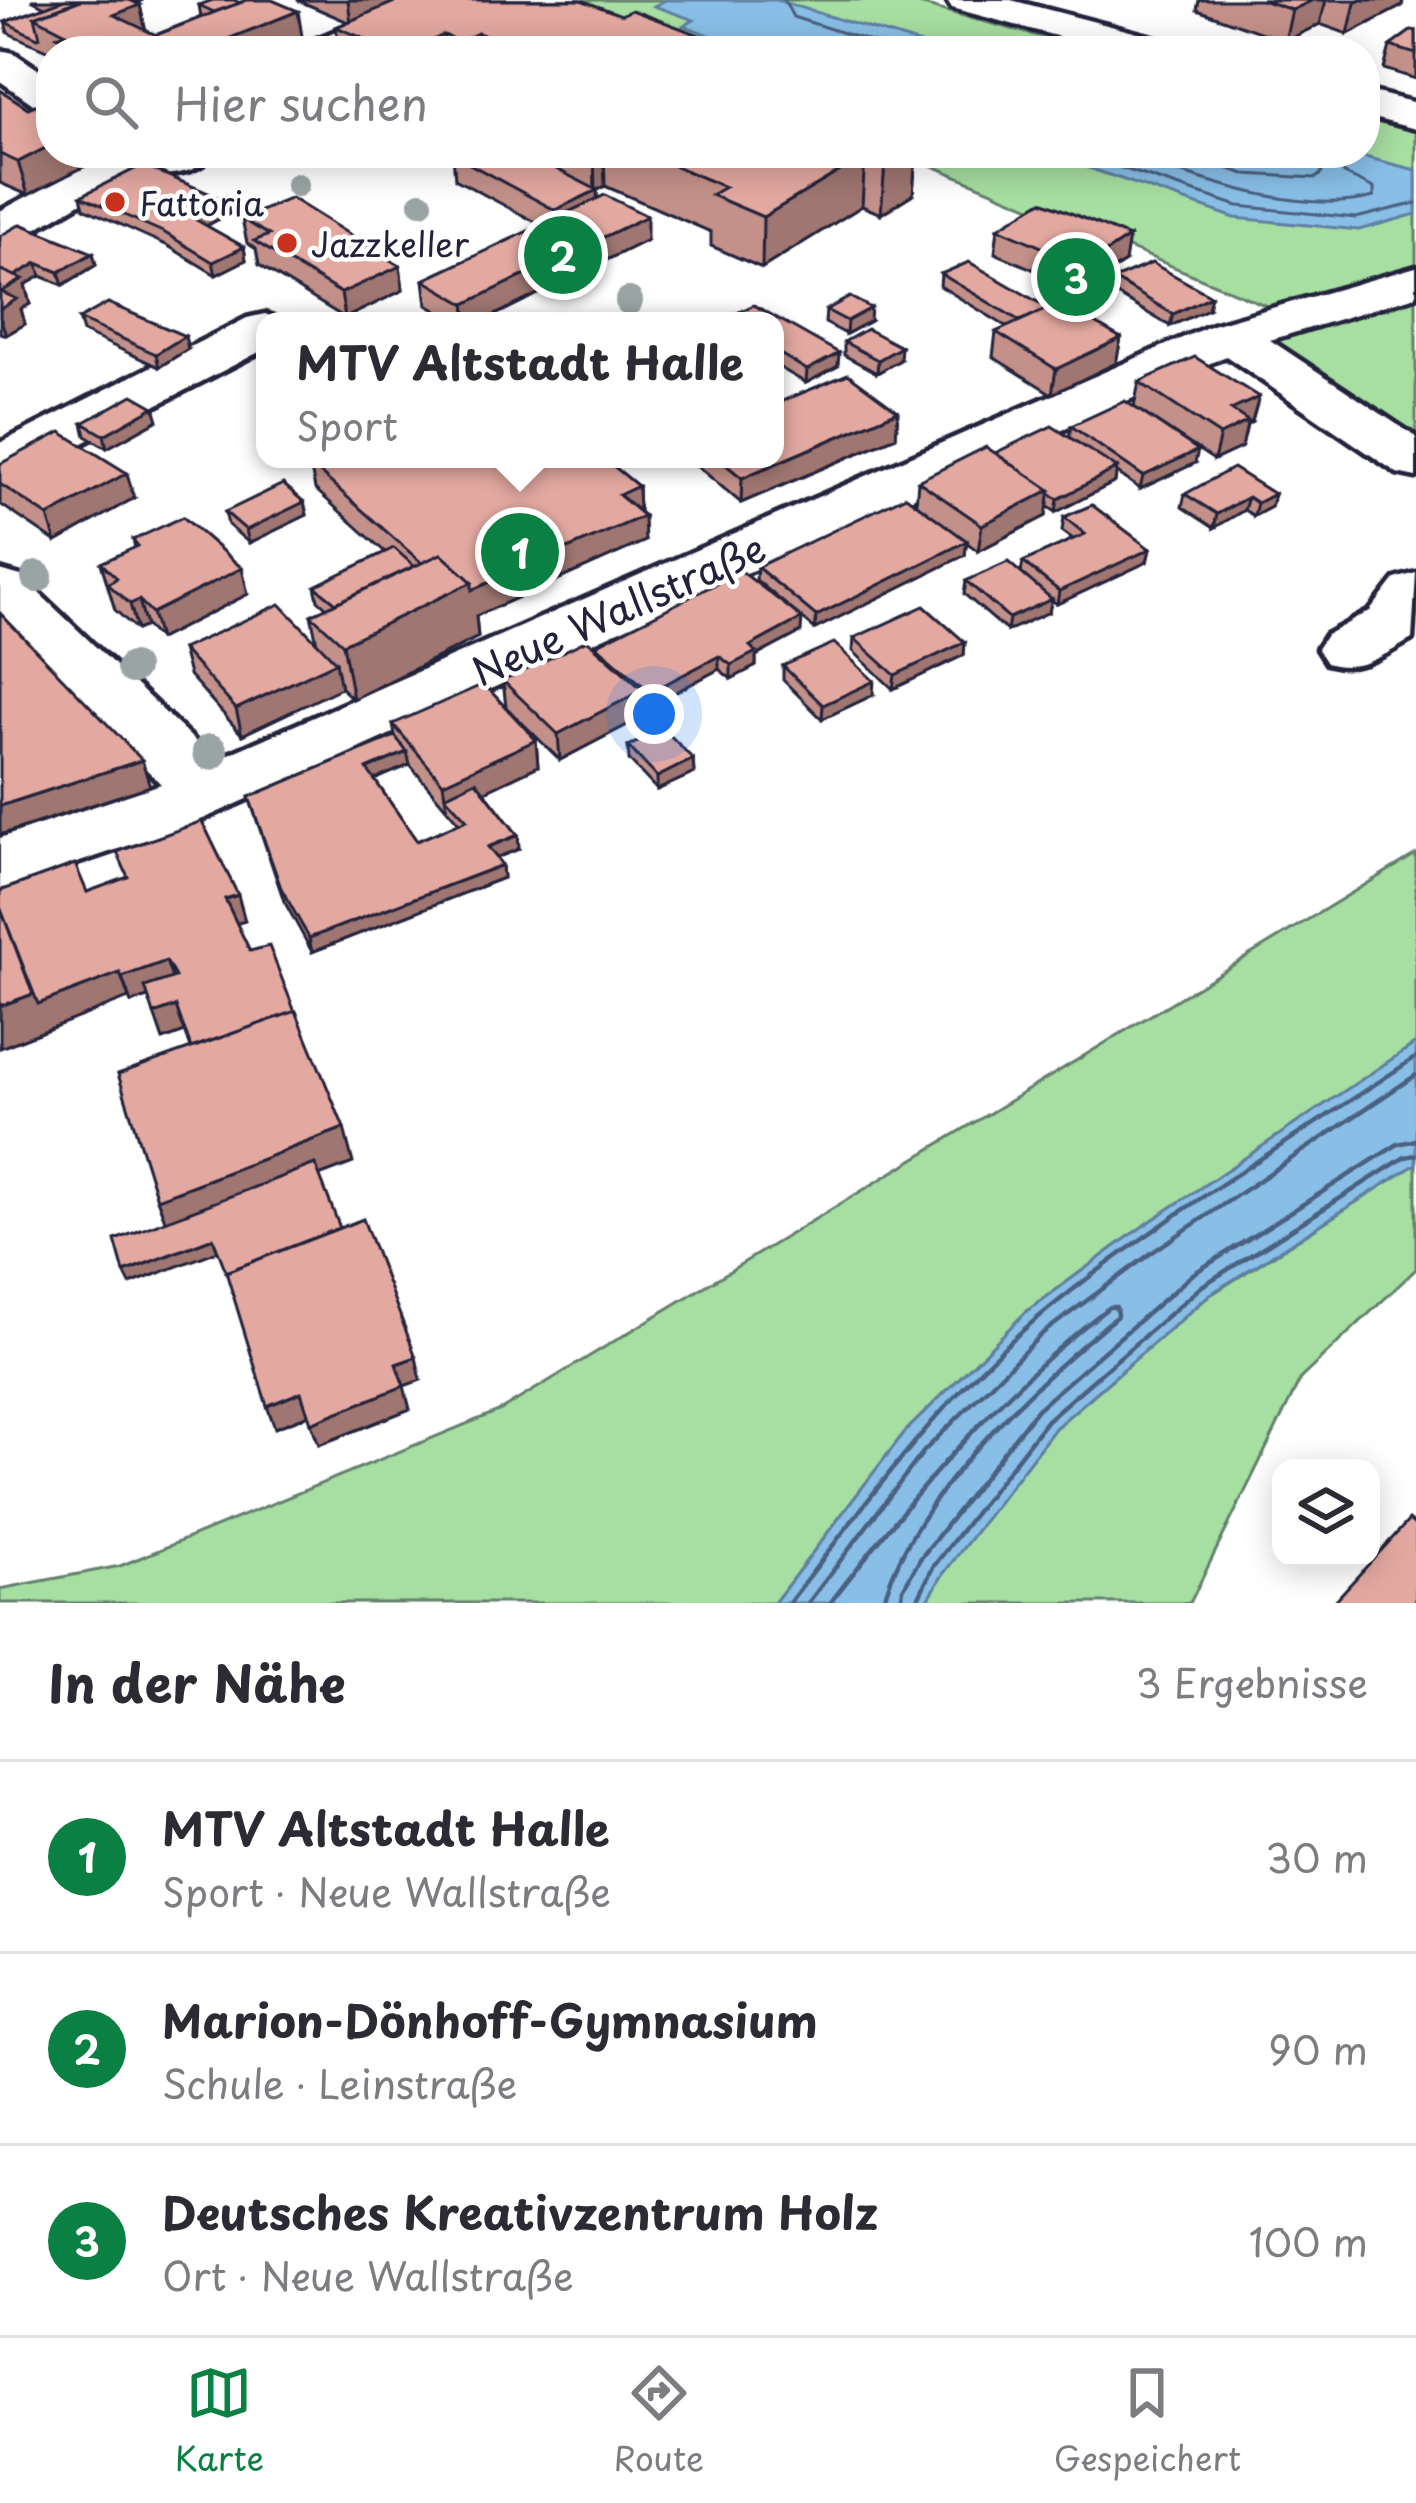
<!DOCTYPE html>
<html lang="de">
<head>
<meta charset="utf-8">
<style>
	body { margin:0; font-family:"Playpen Sans",sans-serif; background:#f2f2f3; color:#2b2b33 }
	.controls { position:absolute; right:36px; bottom:36px; display:grid; overflow:hidden; border-radius:24px; box-shadow:0 6px 30px #0003 }
	.controls button { width:108px; height:108px; display:grid; place-items:center; padding:0; border:0; border-bottom:3px solid #e1e1e2; background:#fff; color:#2b2b33; font:60px sans-serif }
	.you { position:absolute; left:654px; top:714px; width:42px; height:42px; margin:-30px; border:9px solid #fff; border-radius:50%; background:#1a73e8; box-shadow:0 0 0 18px #1a73e833 }
	.badge { display:grid; place-items:center; width:78px; height:78px; border-radius:50%; background:#0b8043; color:#fff; font-size:39px; font-weight:700 }
	.pin { position:absolute; translate:-50% -50%; border:6px solid #fff; box-shadow:0 3px 12px #0006 }
	.popup { position:absolute; left:256px; top:312px; width:528px; height:156px; box-sizing:border-box; display:grid; place-content:center; border-radius:24px; background:#fff; filter:drop-shadow(0 3px 9px #0005); font-size:39px; white-space:nowrap; color:#7c7c81 }
	.popup b { font-size:45px; color:#2b2b33 }
	.popup::after { content:''; position:absolute; left:50%; top:100%; margin-left:-24px; border:24px solid transparent; border-top-color:#fff }
	.list { margin:0; padding:0; list-style:none }
	h2 { display:flex; justify-content:space-between; align-items:center; height:156px; margin:0; padding:0 48px; font-size:51px }
	h2 small { font-size:39px; font-weight:400; color:#7c7c81 }
	.list li { display:grid; grid-template-columns:78px 1fr auto; gap:36px; align-items:center; box-sizing:border-box; height:192px; padding:0 48px; border-top:3px solid #e1e1e2 }
	.list b { display:block; font-size:45px; white-space:nowrap }
	.list p { margin:0; font-size:39px; white-space:nowrap; color:#7c7c81 }
	.list em { font-size:39px; font-style:normal; color:#7c7c81 }
	.icon { flex:none; width:66px; height:66px; fill:none; stroke:currentColor; stroke-width:2; stroke-linecap:round; stroke-linejoin:round }
	.map { position:relative; flex:none; width:1416px; height:1603px; overflow:hidden }
	.search { position:absolute; background:#fff; box-shadow:0 6px 30px #0003; left:36px; right:36px; top:36px; height:132px; display:flex; align-items:center; gap:30px; box-sizing:border-box; padding:0 42px; border-radius:48px; color:#7c7c81; font-size:45px }
	.sheet { height:732px; background:#fff }
	nav { display:flex; justify-content:space-around; align-items:center; box-sizing:border-box; height:168px; border-top:3px solid #e1e1e2; background:#fff; font-size:33px; color:#7c7c81 }
	nav a { display:grid; justify-items:center; gap:6px }
	nav .on { color:#0b8043 }
	.map>svg:first-child { display:block }
</style>
</head>
<body>
<div class="map">
<svg width="1416" height="1603" viewBox="0 0 1416 1603">
	<rect width="100%" height="100%" fill="#fff"/>
	<filter id="ink" filterUnits="userSpaceOnUse"><feTurbulence type="fractalNoise" baseFrequency=".00833" numOctaves="2"/><feDisplacementMap in="SourceGraphic" scale="24" xChannelSelector="R" yChannelSelector="G"/><feConvolveMatrix kernelMatrix="1 2 1 2 8 2 1 2 1" color-interpolation-filters="sRGB"/></filter>
	<g filter="url(#ink)">
		<g fill="#a7dea1" stroke="#64806e" stroke-width="3">
			<polygon points="507,0 904,0 1094,51 639,51"/>
			<polygon points="1365,117 1416,130 1416,443 1277,345 1279,311 902,153 1365,153"/>
			<polygon points="1416,854 1416,1043 1139,1229 1026,1312 904,1433 774,1603 0,1603 0,1589 120,1566 501,1410"/>
			<polygon points="1416,1164 1416,1269 1301,1378 1190,1603 926,1603 943,1574 1055,1428 1209,1296"/>
		</g>
		<g fill="#89bfe7" stroke="#6080a2" stroke-width="3">
			<polygon points="666,0 776,0 944,51 753,51 684,26 694,20 654,6"/>
			<polygon points="1045,153 1170,153 1187,158 1218,153 1349,153 1416,170 1416,214 1359,230 1235,218"/>
			<polygon points="1416,1043 1416,1164 1209,1295 1055,1428 943,1574 926,1603 774,1603 904,1433 1026,1312 1139,1229"/>
		</g>
		<g fill="none" stroke-linecap="round" stroke-linejoin="round">
			<g stroke="#4b6180" stroke-width="3">
				<polyline points="784,0 793,17 900,51"/>
				<polyline points="1076,153 1238,206 1356,218 1416,203"/>
				<path d="M 1121,153 C 1195,176 1297,217 1374,197 L 1374,188 L 1344,174 L 1338,153"/>
				<polyline points="1181,153 1245,174 1316,178 1322,173 1320,153"/>
				<polyline points="1408,1062 1416,1057"/>
			</g>
			<g stroke="#4b6180" stroke-width="4.5">
				<path d="M 789,1603 C 865,1504 939,1400 1035,1320 C 1152,1223 1287,1144 1413,1059"/>
				<polyline points="808,1603 924,1451 1043,1333 1154,1251 1416,1075"/>
				<path d="M 830,1603 C 914,1494 999,1391 1109,1307 L 1116,1307 L 1117,1316 C 1033,1385 913,1495 883,1603"/>
				<polyline points="901,1603 903,1589 920,1559 1037,1409 1193,1274 1398,1144 1416,1140"/>
				<polyline points="916,1603 933,1567 1047,1420 1202,1286 1405,1157 1416,1155"/>
			</g>
			<g stroke="#22223b" stroke-width="9">
				<g id="minor">
					<polygon points="410,0 462,0 457,8 358,51 304,51 310,42"/>
					<polygon points="947,0 1011,0 1172,42 1178,51 1112,51 952,8"/>
					<polygon points="0,50 14,53 51,78 51,110 36,106 0,81"/>
					<polygon points="1365,90 1416,103 1416,129 1365,116"/>
					<path d="M 108,153 L 214,153 C 194,181 156,171 127,181 C 82,195 46,231 0,243 L 0,211 Z"/>
					<polygon points="1416,267 1416,296 1270,340 1416,437 1416,477 1397,473 1226,356 192,824 0,889 0,838 161,784 0,622 0,570 21,576 215,760 1212,325"/>
					<polygon points="265,314 284,321 265,321 265,349 19,476 0,480 0,443 247,318"/>
					<path d="M 1416,573 L 1412,639 C 1382,656 1360,673 1326,663 L 1317,649 L 1326,635 L 1370,611 L 1395,579 Z"/>
				</g>
			</g>
			<use href="#minor" fill="#fff" fill-rule="evenodd"/>
		</g>
		<g fill="#9ba4a4">
			<circle cx="297" cy="185" r="12"/>
			<circle cx="421" cy="203" r="12"/>
			<circle cx="629" cy="301" r="14"/>
			<circle cx="37" cy="577" r="16"/>
			<circle cx="132" cy="668" r="16"/>
			<circle cx="210" cy="752" r="18"/>
		</g>
		<g fill="#c3918a" stroke="#22223b" stroke-width="3" fill-rule="evenodd">
			<polygon points="31,0 143,0 135,3 140,5 145,30 156,35 201,17 199,5 303,43 282,51 51,52 8,33 5,22 45,7"/>
			<polygon points="297,0 581,0 707,51 340,51 336,27 348,22"/>
			<polygon points="1199,0 1403,0 1402,6 1348,34 1320,24 1285,41 1197,10"/>
			<polygon points="1416,31 1416,79 1384,69 1390,46"/>
			<polygon points="0,90 28,108 97,160 28,195 0,183"/>
			<polygon points="458,153 916,153 913,194 881,214 862,206 762,268 711,246 711,232 605,186 597,190 597,199 647,240 483,321 455,321 427,305 424,280 541,225 455,179 453,155"/>
			<polygon points="81,196 229,214 206,226 244,247 246,260 216,275 168,246 84,208"/>
			<polygon points="242,219 400,266 403,290 345,318 259,265 256,249 247,243"/>
			<polygon points="998,228 1125,262 1081,290 995,253"/>
			<polygon points="0,236 93,253 96,265 63,285 41,276 25,285 30,304 21,309 25,324 6,335 0,333"/>
			<polygon points="941,274 1048,308 1121,338 1116,363 1052,394 993,357 996,332 1007,327 940,286"/>
			<polygon points="1114,279 1208,309 1170,326 1112,292"/>
			<polygon points="826,310 870,321 846,334 825,323"/>
			<polygon points="79,319 188,349 159,367 83,332"/>
			<polygon points="775,321 838,366 806,383 775,365"/>
			<polygon points="844,342 900,360 877,373 844,355"/>
			<polygon points="1139,382 1252,422 1247,425 1242,447 1214,460 1134,407"/>
			<polygon points="898,411 896,437 741,503 689,459 775,459"/>
			<polygon points="158,420 107,448 86,436 83,423"/>
			<polygon points="1071,426 1195,463 1140,489 1116,472 1115,482 1056,512 1047,506 1046,516 978,551 966,542 965,555 815,629 756,580 757,567 916,504 918,481 995,453 1069,437"/>
			<polygon points="0,464 134,498 56,542 0,504"/>
			<polygon points="310,464 638,486 639,511 645,541 476,616 478,637 353,699 340,687 242,735 189,675 182,649 317,643 311,615 327,608 318,600 315,586 385,552 315,489"/>
			<polygon points="1185,494 1274,494 1271,507 1254,516 1244,510 1214,528 1182,507"/>
			<polygon points="304,502 307,515 249,543 228,525 225,512"/>
			<polygon points="1064,517 1150,549 1147,562 1057,604 1051,600 1049,612 1007,631 964,594 966,581 1021,573 1023,562 1073,539 1062,531"/>
			<polygon points="133,540 248,594 159,639 146,626 137,630 115,610 101,563 135,548"/>
			<polygon points="801,632 756,656 756,666 731,679 719,669 650,706 643,699 644,716 560,760 506,707 503,681 596,648 596,645"/>
			<polygon points="854,638 965,642 964,655 893,689 853,651"/>
			<polygon points="783,666 873,695 822,719 783,680"/>
			<path d="M 393,724 L 536,740 L 538,766 L 484,791 L 518,835 L 519,849 L 496,858 L 502,865 L 503,878 L 312,952 L 284,901 L 249,797 L 395,736 ZM 409,764 L 447,809 L 459,823 L 417,841 L 375,780 Z"/>
			<polygon points="628,746 693,759 694,773 657,790 629,760"/>
		</g>
		<g fill="#9f7671" stroke="#22223b" stroke-width="3">
			<polygon points="123,0 143,0 135,3 140,5 147,36 68,39"/>
			<polygon points="350,0 405,0 351,23 348,1"/>
			<polygon points="1313,0 1326,0 1320,24 1285,41 1292,10"/>
			<polygon points="1361,0 1403,0 1402,6 1348,34 1355,3"/>
			<polygon points="298,11 303,43 282,51 198,51"/>
			<polygon points="478,33 480,51 460,51 459,42"/>
			<polygon points="444,35 445,51 409,51"/>
			<polygon points="707,38 707,51 681,51"/>
			<polygon points="51,145 51,153 95,153 97,160 28,195 18,162"/>
			<polygon points="594,153 604,153 605,186 595,191"/>
			<polygon points="903,153 916,153 913,194 881,214 885,164"/>
			<polygon points="865,156 862,206 762,268 763,217"/>
			<polygon points="597,190 598,214 556,234 555,210"/>
			<polygon points="227,201 229,214 196,231 193,218"/>
			<polygon points="647,216 647,240 483,321 467,321 465,304"/>
			<polygon points="1129,237 1125,262 1081,290 1085,266"/>
			<polygon points="244,247 246,260 216,275 213,262"/>
			<polygon points="93,253 96,265 63,285 59,272"/>
			<polygon points="37,263 41,276 25,285 30,304 21,309 25,324 6,335 0,317 1,292 4,282"/>
			<polygon points="400,266 403,290 345,318 341,293"/>
			<polygon points="1211,296 1208,309 1170,326 1173,314"/>
			<polygon points="871,308 870,321 846,334 847,321"/>
			<polygon points="185,336 188,349 159,367 156,354"/>
			<polygon points="1121,338 1116,363 1052,394 1056,369"/>
			<polygon points="901,347 900,360 877,373 878,360"/>
			<polygon points="839,353 838,366 806,383 807,370"/>
			<polygon points="1259,397 1252,422 1247,425 1242,447 1214,460 1220,435 1231,410"/>
			<polygon points="154,407 158,420 107,448 104,435"/>
			<polygon points="898,411 896,437 741,503 742,478"/>
			<polygon points="1198,450 1195,463 1140,489 1143,476"/>
			<polygon points="1117,468 1115,482 1056,512 1058,499"/>
			<polygon points="127,473 134,498 56,542 48,516"/>
			<polygon points="638,486 639,511 619,495"/>
			<polygon points="1050,490 1046,516 978,551 982,525"/>
			<polygon points="1274,494 1271,507 1254,516 1257,503"/>
			<polygon points="1248,497 1244,510 1214,528 1217,514"/>
			<polygon points="304,502 307,515 249,543 246,530"/>
			<polygon points="644,516 645,541 476,616 478,637 353,699 343,644 472,582"/>
			<polygon points="967,541 965,555 815,629 816,616"/>
			<polygon points="1150,549 1147,562 1057,604 1059,591"/>
			<polygon points="242,568 248,594 159,639 152,613"/>
			<polygon points="1052,599 1049,612 1007,631 1009,618"/>
			<polygon points="139,600 146,626 137,630 130,604"/>
			<polygon points="802,618 801,632 756,656 756,666 731,679 731,665 750,646"/>
			<polygon points="965,642 964,655 893,689 895,675"/>
			<polygon points="719,656 719,669 650,706 650,692"/>
			<polygon points="336,662 341,688 242,735 236,709"/>
			<polygon points="874,681 873,695 822,719 823,705"/>
			<polygon points="643,690 644,716 560,760 558,734"/>
			<polygon points="536,740 538,766 454,806 445,796 447,809 443,783"/>
			<polygon points="407,752 410,765 369,782 367,769"/>
			<polygon points="693,759 694,773 657,790 657,777"/>
			<polygon points="142,760 150,786 0,835 0,806"/>
			<polygon points="518,835 519,849 490,860 488,847"/>
			<polygon points="502,865 503,878 312,952 309,938"/>
			<polygon points="238,895 245,921 232,925 225,899"/>
			<polygon points="166,961 175,987 131,1003 122,977"/>
			<polygon points="120,973 129,998 0,1048 0,1006 33,994"/>
			<polygon points="176,1006 185,1032 163,1040 154,1014"/>
			<polygon points="344,1128 353,1163 170,1233 157,1199"/>
			<polygon points="213,1238 218,1251 130,1284 124,1272"/>
			<polygon points="416,1357 421,1380 404,1386 410,1409 319,1445 311,1423 396,1364"/>
			<polygon points="301,1392 309,1415 275,1428 267,1406"/>
		</g>
		<g fill="#e3a9a1" stroke="#22223b" stroke-width="3">
			<polygon points="64,0 81,0 35,17 40,37 38,38 5,22"/>
			<polygon points="81,0 129,0 140,5 114,15 156,35 246,0 272,0 298,11 198,51 87,51 57,36 66,33 35,17"/>
			<polygon points="213,0 234,0 240,3 214,12 199,5"/>
			<polygon points="399,0 581,0 621,15 632,10 707,38 681,51 524,51 478,33 459,42 444,35 409,51 347,51 370,41 336,27"/>
			<polygon points="1262,0 1313,0 1292,10"/>
			<polygon points="1412,30 1416,31 1416,54 1390,46"/>
			<polygon points="0,90 28,108 35,105 51,112 51,145 18,162 0,154"/>
			<polygon points="458,153 525,153 597,190 555,210 453,155"/>
			<polygon points="644,153 903,153 885,164 865,156 763,217 711,195 725,187"/>
			<polygon points="143,165 227,201 193,218 244,247 213,262 165,233 81,196"/>
			<polygon points="605,195 647,216 465,304 424,280"/>
			<polygon points="291,198 400,266 341,293 254,241 269,235 242,219"/>
			<polygon points="1042,201 1129,237 1085,266 998,228"/>
			<polygon points="21,224 93,253 59,272 37,263 15,276 0,270 0,236"/>
			<polygon points="969,262 1048,308 1020,321 941,274"/>
			<polygon points="1152,263 1211,296 1173,314 1114,279"/>
			<polygon points="0,270 23,279 1,292 17,299 0,309"/>
			<polygon points="850,297 871,308 847,321 826,310"/>
			<polygon points="108,303 185,336 156,354 79,319"/>
			<polygon points="1060,303 1121,338 1056,369 996,332"/>
			<polygon points="754,305 839,353 807,370 775,351 775,321 722,320"/>
			<polygon points="867,329 901,347 878,360 844,342"/>
			<polygon points="1195,357 1259,397 1231,410 1248,421 1220,435 1139,382"/>
			<polygon points="848,374 898,411 742,478 719,459 775,459 775,404"/>
			<polygon points="133,395 154,407 104,435 83,423"/>
			<polygon points="1125,401 1198,450 1143,476 1071,426"/>
			<polygon points="1052,426 1117,468 1058,499 1048,492 1050,490 995,453"/>
			<polygon points="61,432 127,473 48,516 0,484 0,464"/>
			<polygon points="986,447 1050,490 982,525 918,481"/>
			<polygon points="323,459 605,459 638,486 619,495 644,516 472,590 472,582 441,554 422,563 310,464"/>
			<polygon points="1233,468 1274,494 1257,503 1248,497 1217,514 1185,494"/>
			<polygon points="283,484 304,502 246,530 225,512"/>
			<polygon points="906,496 967,541 816,616 757,567"/>
			<polygon points="1092,505 1150,549 1059,591 1023,562 1085,534 1064,517"/>
			<polygon points="183,517 242,568 152,613 139,600 130,604 108,584 117,578 101,563 138,546 133,540"/>
			<polygon points="394,548 414,566 336,603 315,586"/>
			<polygon points="441,554 472,582 343,644 311,615"/>
			<polygon points="1008,562 1052,599 1009,618 966,581"/>
			<polygon points="741,571 802,618 750,646 756,652 731,665 719,656 650,692 596,645"/>
			<polygon points="280,604 336,662 236,709 182,649"/>
			<polygon points="924,606 965,642 895,675 854,638"/>
			<polygon points="0,613 142,760 0,806"/>
			<polygon points="587,640 643,690 558,734 503,681"/>
			<polygon points="834,643 874,681 823,705 783,666"/>
			<polygon points="484,684 536,740 443,783 393,724"/>
			<polygon points="665,730 693,759 657,777 628,746"/>
			<polygon points="395,736 407,752 367,769 417,841 467,820 445,796 476,781 518,835 488,847 502,865 309,938 281,888 249,797"/>
			<polygon points="202,821 238,895 225,899 250,951 269,946 295,1012 191,1048 176,1006 154,1014 145,987 175,977 166,961 122,977 120,973 38,1004 0,907 0,891 75,864 87,892 128,877 117,852"/>
			<polygon points="0,907 33,994 0,1006"/>
			<polygon points="296,1011 344,1128 157,1199 118,1074"/>
			<polygon points="315,1164 340,1228 226,1272 227,1274 213,1238 124,1272 115,1240"/>
			<polygon points="363,1219 416,1357 396,1364 404,1386 311,1423 301,1392 267,1406 226,1272"/>
			<polygon points="1409,1520 1416,1526 1416,1603 1333,1603"/>
		</g>
	</g>
	<g fill="#c8321e" stroke="#fff" stroke-width="4.5">
		<circle cx="115" cy="202" r="12"/>
		<circle cx="287" cy="243" r="12"/>
	</g>
	<g text-anchor="middle" dominant-baseline="central" stroke-width="9" stroke-linejoin="round" paint-order="stroke">
		<g font-size="33" fill="#22223b" stroke="#fff" text-anchor="start">
			<text x="139" y="202">Fattoria</text>
			<text x="311" y="243">Jazzkeller</text>
		</g>
		<g font-size="39" fill="#22223b" stroke="#fff">
			<text transform="translate(618 608) rotate(-24)">Neue Wallstraße</text>
		</g>
	</g>
</svg>
<div class="controls">
<button><svg class="icon" aria-label="layers" viewBox="0 0 24 24"><path d="M12 4l9 5-9 5-9-5zM3 14l9 5 9-5"/></svg></button>
</div>
<div class="you"></div>
<div class="pin badge" style="left:520px;top:552px">1</div>
<div class="popup"><b>MTV Altstadt Halle</b>Sport</div>
<div class="pin badge" style="left:563px;top:255px">2</div>
<div class="pin badge" style="left:1076px;top:277px">3</div>
<div class="search"><svg class="icon" aria-label="search" viewBox="0 0 24 24"><circle cx="10" cy="10" r="6"/><path d="M15 15l6 6"/></svg>Hier suchen</div>
</div>
<section class="sheet">
<h2>In der Nähe<small>3 Ergebnisse</small></h2>
<ul class="list">
<li><span class="badge">1</span><div><b>MTV Altstadt Halle</b><p>Sport · Neue Wallstraße</p></div><em>30 m</em></li>
<li><span class="badge">2</span><div><b>Marion-Dönhoff-Gymnasium</b><p>Schule · Leinstraße</p></div><em>90 m</em></li>
<li><span class="badge">3</span><div><b>Deutsches Kreativzentrum Holz</b><p>Ort · Neue Wallstraße</p></div><em>100 m</em></li>
</ul>
</section>
<nav>
<a class="on"><svg class="icon" aria-label="map" viewBox="0 0 24 24"><path d="M3 6l6-2 6 2 6-2v14l-6 2-6-2-6 2zM9 4v14M15 6v14"/></svg>Karte</a>
<a><svg class="icon" aria-label="directions" viewBox="0 0 24 24"><path d="M12 3l9 9-9 9-9-9zM9 14v-3h6M13 9l2 2-2 2"/></svg>Route</a>
<a><svg class="icon" aria-label="saved" viewBox="0 0 24 24"><path d="M7 4h10v16l-5-4-5 4z"/></svg>Gespeichert</a>
</nav>
</body>
</html>
